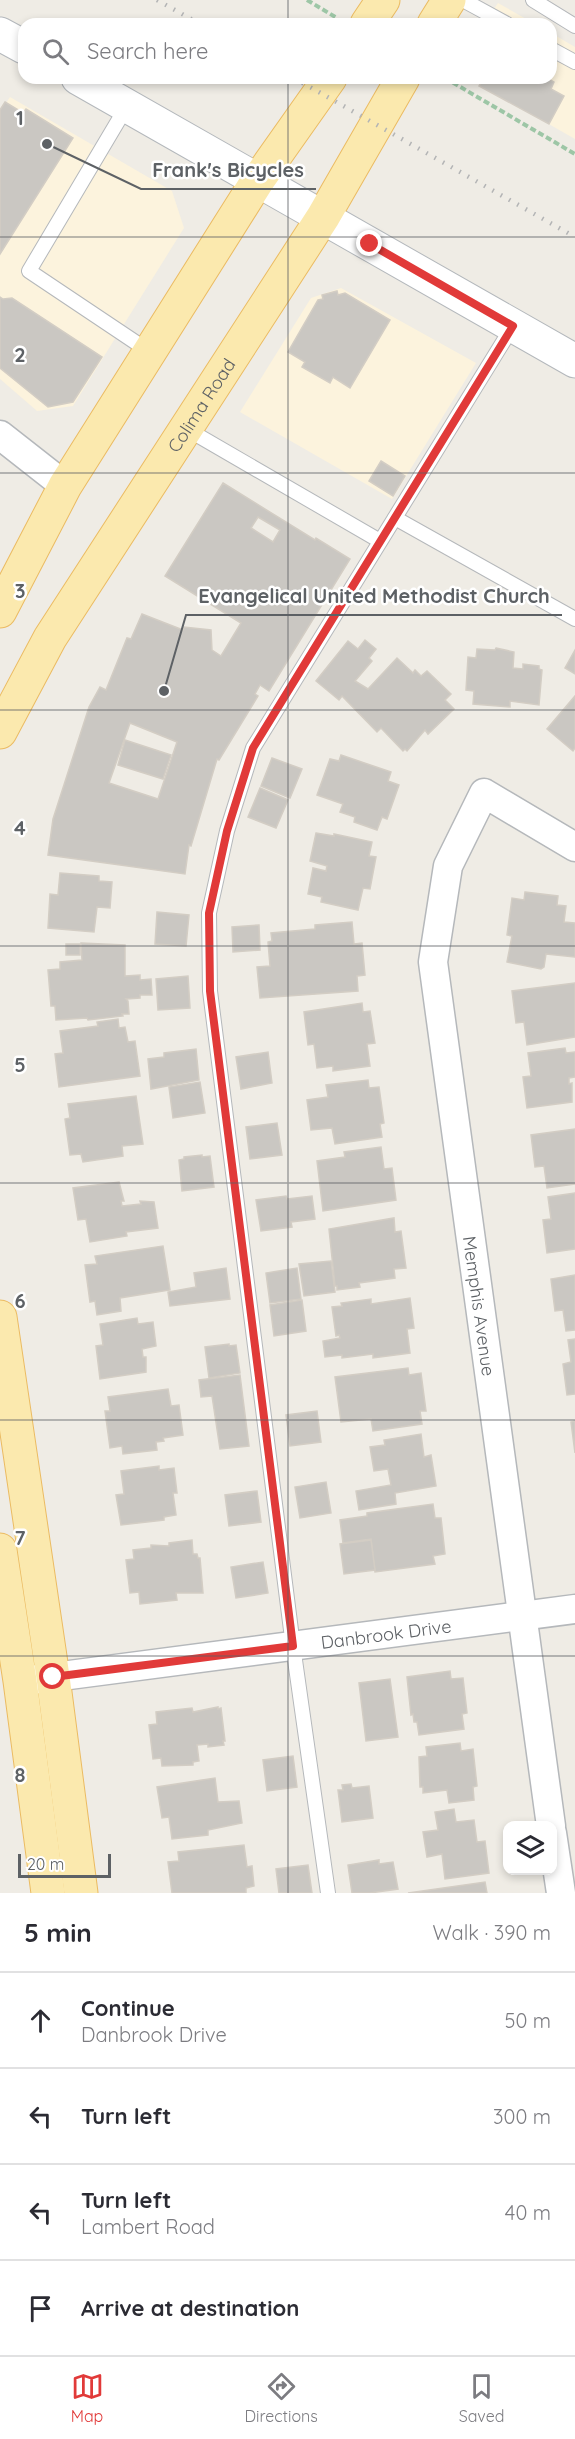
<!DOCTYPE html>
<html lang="en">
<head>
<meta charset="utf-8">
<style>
	body { margin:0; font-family:Quicksand,sans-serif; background:#f2f2f3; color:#2b2b33 }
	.controls { position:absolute; right:18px; bottom:18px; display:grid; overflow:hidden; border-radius:12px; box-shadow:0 3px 9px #0003 }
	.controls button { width:54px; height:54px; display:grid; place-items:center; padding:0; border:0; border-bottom:2px solid #e1e1e2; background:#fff; color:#2b2b33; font:30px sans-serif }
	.scale { position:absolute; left:18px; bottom:15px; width:93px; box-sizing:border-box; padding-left:6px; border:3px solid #5d6165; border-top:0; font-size:16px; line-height:21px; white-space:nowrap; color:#5d6165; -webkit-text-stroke:4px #fff; paint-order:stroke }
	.stop { position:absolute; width:18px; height:18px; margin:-14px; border:4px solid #e13a39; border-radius:50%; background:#fff }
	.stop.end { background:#e13a39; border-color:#fff; box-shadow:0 2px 6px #0008 }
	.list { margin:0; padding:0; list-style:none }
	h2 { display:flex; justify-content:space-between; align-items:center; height:78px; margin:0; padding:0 24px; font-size:26px }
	h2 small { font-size:20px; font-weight:400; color:#7c7c81 }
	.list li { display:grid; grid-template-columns:39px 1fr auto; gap:18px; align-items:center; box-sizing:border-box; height:96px; padding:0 24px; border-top:2px solid #e1e1e2 }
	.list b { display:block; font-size:22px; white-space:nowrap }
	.list p { margin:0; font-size:20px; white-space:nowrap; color:#7c7c81 }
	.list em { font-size:20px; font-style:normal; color:#7c7c81 }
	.icon { flex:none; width:33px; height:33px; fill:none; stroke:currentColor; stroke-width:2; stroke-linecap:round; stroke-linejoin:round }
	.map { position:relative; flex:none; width:575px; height:1893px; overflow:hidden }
	.search { position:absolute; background:#fff; box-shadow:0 3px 9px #0003; left:18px; right:18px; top:18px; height:66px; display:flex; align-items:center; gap:15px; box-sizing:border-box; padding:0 21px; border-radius:18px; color:#7c7c81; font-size:22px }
	.sheet { height:462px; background:#fff }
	nav { display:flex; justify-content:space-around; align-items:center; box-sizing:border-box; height:84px; border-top:2px solid #e1e1e2; background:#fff; font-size:16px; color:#7c7c81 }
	nav a { display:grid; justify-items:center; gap:3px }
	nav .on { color:#e13a39 }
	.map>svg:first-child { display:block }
</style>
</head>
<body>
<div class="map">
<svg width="575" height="1893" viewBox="0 0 575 1893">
	<rect width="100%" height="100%" fill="#efece5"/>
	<g fill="#fcf3dd">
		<polygon points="498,3 535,24 484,24"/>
		<polygon points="551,33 575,47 575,139 468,78 551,78"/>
		<polygon points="10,97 172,191 184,228 73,406 37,411 0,379 0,112"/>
		<polygon points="341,288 476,363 392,499 240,412 311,298"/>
	</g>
	<g fill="#cac7c2" stroke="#d3cdc4" stroke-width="1.5" fill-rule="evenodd">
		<polygon points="484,78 547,78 554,82 551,89 564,96 549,124 479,86"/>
		<polygon points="5,102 23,113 26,109 73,138 0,254 0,110"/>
		<polygon points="337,291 338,295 345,293 390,320 350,388 333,377 330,383 302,367 305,362 288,352 318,300 323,299 322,295"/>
		<polygon points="0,297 3,299 12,298 102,357 73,402 48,407 0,368"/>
		<polygon points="381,461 405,476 393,496 369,481"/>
		<path d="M 223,483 L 315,540 L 316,538 L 350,559 L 269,691 L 260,685 L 255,694 L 258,696 L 219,760 L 217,759 L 191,846 L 189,845 L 185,874 L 48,855 L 53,819 L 89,707 L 100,687 L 106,690 L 127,638 L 131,639 L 142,614 L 183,630 L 184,627 L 211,630 L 212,650 L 221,656 L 241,623 L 165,576 ZM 258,517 L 280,530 L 273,542 L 251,528 ZM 130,723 L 177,742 L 158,799 L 109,783 Z"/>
		<polygon points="365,640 376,649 369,658 372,661 355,681 368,689 397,658 413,673 415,670 421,676 427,671 451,694 445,700 454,709 428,734 425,730 407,751 405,749 403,751 381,728 377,732 342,696 339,700 316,681 348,641 358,649"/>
		<polygon points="496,648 514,652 513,668 523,669 523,664 539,666 539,669 542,670 539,705 510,701 510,707 473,704 474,691 466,690 468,657 476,658 477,649 495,650"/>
		<polygon points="575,650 575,674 565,668"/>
		<polygon points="575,696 575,748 573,751 547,729"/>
		<polygon points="125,740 171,755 163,779 118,765"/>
		<polygon points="341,755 391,772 388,781 399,785 387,819 382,817 377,830 354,822 355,817 340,812 343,804 317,795 330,759 339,761"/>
		<polygon points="272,758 302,769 290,798 261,786"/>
		<polygon points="260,788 288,800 276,828 248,817"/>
		<polygon points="316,833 334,836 334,834 372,842 369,856 376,857 370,889 363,888 358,910 321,902 322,897 308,894 313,868 326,871 327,866 310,861"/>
		<polygon points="60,873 99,876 99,881 112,882 110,908 97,907 94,932 48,928 50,894 58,895"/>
		<polygon points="525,892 558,896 557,905 566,906 564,922 575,923 575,957 546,954 544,967 541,969 507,962 512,936 507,935 512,898 524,900"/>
		<polygon points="157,912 189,915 186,946 155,944"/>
		<polygon points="352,922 354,944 362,943 365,975 357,976 358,991 260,998 257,967 270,966 268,942 272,941 271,933 315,929 315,925"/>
		<polygon points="259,925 260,950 233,952 232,927"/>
		<polygon points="81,943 125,945 125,976 140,975 140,980 151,979 152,995 140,995 140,998 126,999 128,1001 129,1014 122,1014 123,1016 88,1020 87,1018 56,1020 55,1006 51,1006 48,970 60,969 60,962 82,960"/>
		<rect x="66" y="944" width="14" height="11"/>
		<polygon points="188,976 190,1008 158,1010 156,979"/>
		<polygon points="575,983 575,1037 527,1045 524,1022 516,1023 512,991"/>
		<polygon points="362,1003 363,1012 370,1011 375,1043 367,1044 370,1066 333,1071 333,1066 317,1068 314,1044 308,1045 304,1012"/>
		<polygon points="118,1019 119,1028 125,1027 128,1042 135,1041 140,1076 59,1087 55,1054 63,1053 60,1031 98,1026 97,1022"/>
		<polygon points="565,1048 566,1053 575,1052 575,1077 569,1078 569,1084 572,1083 572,1102 527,1108 523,1077 531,1076 528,1053"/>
		<polygon points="196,1049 199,1080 151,1089 148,1059 164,1057 164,1053"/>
		<polygon points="268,1052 272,1083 241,1089 236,1057"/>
		<polygon points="368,1080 369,1088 379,1087 384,1123 380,1124 382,1137 335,1144 332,1128 311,1130 307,1100 328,1097 326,1085"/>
		<polygon points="200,1082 205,1113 173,1118 169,1087"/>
		<polygon points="136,1096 143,1144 122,1146 123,1156 83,1162 81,1154 70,1155 65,1119 70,1118 68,1104"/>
		<polygon points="277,1123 282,1155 250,1159 246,1127"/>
		<polygon points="575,1129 575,1184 547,1188 544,1166 535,1167 531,1135"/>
		<polygon points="381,1147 384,1169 392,1168 396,1200 323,1211 317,1161 345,1157 344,1152"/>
		<polygon points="202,1155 202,1157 210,1156 214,1187 182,1191 179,1160 184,1159 184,1157"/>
		<polygon points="119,1182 124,1201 121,1201 122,1206 141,1204 140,1201 154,1202 158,1228 126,1232 127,1236 90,1242 86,1219 78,1220 73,1188"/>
		<polygon points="575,1193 575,1249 547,1253 543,1220 551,1219 548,1197"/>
		<polygon points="286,1196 287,1199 312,1196 315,1219 291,1222 292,1227 261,1231 256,1200"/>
		<polygon points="394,1218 395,1232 401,1231 406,1268 394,1269 395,1278 359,1283 360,1287 337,1290 337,1286 335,1286 329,1229"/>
		<polygon points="163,1246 170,1290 120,1298 121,1311 97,1315 95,1301 90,1302 85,1265 97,1264 95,1256"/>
		<polygon points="331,1261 335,1292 304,1296 299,1264"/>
		<polygon points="226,1268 230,1299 170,1306 168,1292 196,1287 194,1273"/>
		<polygon points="297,1268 301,1299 270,1303 266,1273"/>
		<polygon points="575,1275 575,1330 566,1331 563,1310 555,1311 551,1279"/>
		<polygon points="410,1298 414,1328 407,1329 410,1353 373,1358 373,1354 342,1358 342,1355 325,1357 323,1341 340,1338 339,1335 336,1336 332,1307 342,1306 341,1303 371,1299 371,1304"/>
		<polygon points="302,1300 306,1331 274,1336 270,1305"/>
		<polygon points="137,1318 138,1324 153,1322 156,1346 142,1349 143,1357 146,1357 146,1372 100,1379 96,1346 103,1345 100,1324"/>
		<polygon points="575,1339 575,1394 567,1395 563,1364 571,1362 568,1340"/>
		<polygon points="229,1344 229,1346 236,1345 240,1373 209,1378 205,1347"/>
		<polygon points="408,1368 409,1375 421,1373 426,1411 420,1411 422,1424 373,1431 371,1419 341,1422 335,1377"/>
		<polygon points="240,1375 249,1446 220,1449 212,1396 201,1397 199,1380"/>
		<polygon points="168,1389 171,1406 179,1405 183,1435 163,1438 164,1441 156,1442 157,1450 123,1454 122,1446 110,1448 105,1411 110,1411 108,1397"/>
		<polygon points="317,1411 321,1442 290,1446 286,1415"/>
		<polygon points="575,1421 575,1453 571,1422"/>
		<polygon points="421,1434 424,1457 431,1455 436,1486 395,1493 396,1504 359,1510 356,1491 391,1485 388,1469 374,1471 370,1447 385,1445 384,1440"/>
		<polygon points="159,1466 159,1470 174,1468 177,1493 173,1493 176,1515 164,1517 164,1520 121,1525 116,1495 124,1494 121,1471"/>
		<polygon points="326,1482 331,1513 300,1518 295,1487"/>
		<polygon points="257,1491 261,1522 229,1526 225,1495"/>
		<polygon points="433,1504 435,1518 441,1518 445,1554 433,1556 435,1564 375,1572 371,1539 343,1543 340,1520 367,1516 367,1513"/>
		<polygon points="192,1540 193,1554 197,1554 198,1558 200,1558 203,1593 176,1593 177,1600 140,1604 139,1592 130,1593 126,1560 134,1559 133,1550 151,1548 151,1545 169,1546 169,1543"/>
		<polygon points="371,1540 375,1570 344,1574 340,1544"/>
		<polygon points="263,1562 268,1593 236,1598 231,1567"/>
		<polygon points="450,1671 451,1679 463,1678 467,1713 462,1714 464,1729 419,1735 417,1722 414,1722 413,1714 411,1715 407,1677"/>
		<polygon points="390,1679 398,1737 366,1741 359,1683"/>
		<polygon points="218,1707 218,1709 221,1708 225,1741 223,1741 224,1745 208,1747 208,1744 197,1745 199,1761 193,1762 193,1765 162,1766 161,1758 153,1759 149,1725 157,1724 156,1712 192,1708 193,1712"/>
		<polygon points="460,1743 461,1751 473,1749 477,1786 473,1787 474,1800 449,1803 447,1790 423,1793 423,1787 420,1787 419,1757 427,1756 426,1747"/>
		<polygon points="293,1756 297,1787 267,1791 263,1760"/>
		<polygon points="215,1778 218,1802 239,1801 242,1823 208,1830 208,1835 172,1839 169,1817 162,1818 157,1787"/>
		<polygon points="351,1784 352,1788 369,1786 373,1818 342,1822 338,1790 343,1790 342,1785"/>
		<polygon points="454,1809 456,1822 474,1820 477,1842 485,1841 489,1873 445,1879 442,1854 427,1857 423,1832 438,1830 435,1812"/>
		<polygon points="244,1845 247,1867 252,1866 254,1886 246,1888 246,1893 172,1893 168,1862 179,1861 178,1852"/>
		<polygon points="379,1860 379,1864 393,1862 398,1889 370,1893 352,1893 348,1865"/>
		<polygon points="308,1865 312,1893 279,1893 276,1869"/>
		<polygon points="485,1882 487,1893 408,1893"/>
	</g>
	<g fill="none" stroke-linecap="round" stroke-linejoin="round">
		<g stroke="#b5b8bb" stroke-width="16">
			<g id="service">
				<polyline points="463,0 507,24"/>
				<polyline points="533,0 575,26"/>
				<polyline points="551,49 575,62"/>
				<polyline points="127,106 29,271 150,352"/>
				<polyline points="185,428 380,541"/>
				<polyline points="395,518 575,619"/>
				<polyline points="328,1893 293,1646 210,991 209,913 227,831 253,748 513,326"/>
			</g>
		</g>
		<g stroke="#b5b8bb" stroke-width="31">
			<g id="minor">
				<polyline points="0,435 65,486"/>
				<path id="s1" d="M 31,1680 L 575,1609"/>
				<polyline points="551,1826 433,962 448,866 484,793 575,847"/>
				<polyline points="552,1833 561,1893"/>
			</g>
		</g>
		<g stroke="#b4b8bc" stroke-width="35">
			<g id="secondary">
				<polyline points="0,34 24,47"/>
				<polyline points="78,78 575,361"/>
			</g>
		</g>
		<g stroke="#ebbb62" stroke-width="35">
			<g id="primary">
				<polyline points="367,24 383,0"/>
				<polyline points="434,24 449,0"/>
				<polyline points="0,611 65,486 258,180 330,78"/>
				<path id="s2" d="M 0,732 L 50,638 L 323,217 L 403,78"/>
				<polyline points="0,1317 53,1677 81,1893"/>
				<polyline points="0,1550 20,1681 48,1893"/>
			</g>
		</g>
		<g stroke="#9dc6a6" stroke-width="4" stroke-dasharray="6 3" stroke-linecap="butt">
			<polyline points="307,0 337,18"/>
			<polyline points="445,78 575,154"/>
		</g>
		<use href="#service" stroke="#fff" stroke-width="14"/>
		<use href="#minor" stroke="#fff" stroke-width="28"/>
		<use href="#secondary" stroke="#fff" stroke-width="33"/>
		<use href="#primary" stroke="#fbe9ae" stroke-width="33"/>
		<g stroke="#b3b4b5" stroke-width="4.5" stroke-dasharray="1.5 8" stroke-linecap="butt">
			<polyline points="157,0 200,24"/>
			<polyline points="294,78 575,237"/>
		</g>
	</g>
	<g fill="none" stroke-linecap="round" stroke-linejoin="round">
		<polyline stroke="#e13a39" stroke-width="8" points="53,1677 293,1646 210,991 209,913 227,831 253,748 513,326 370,244"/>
	</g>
	<path fill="none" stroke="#5d6165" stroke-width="1.5" stroke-opacity="0.55" d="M 288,0 L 288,24M 288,78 L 288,1893M 0,237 L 575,237M 0,473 L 575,473M 0,710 L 575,710M 0,946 L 575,946M 0,1183 L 575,1183M 0,1420 L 575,1420M 0,1656 L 575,1656"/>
	<g text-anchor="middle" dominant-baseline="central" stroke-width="5" stroke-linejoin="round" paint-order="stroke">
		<g font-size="18" fill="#5d6165" stroke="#fff">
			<text stroke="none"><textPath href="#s2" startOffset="384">Colima Road</textPath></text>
			<text transform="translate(479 1306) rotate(82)">Memphis Avenue</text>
			<text stroke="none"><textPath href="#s1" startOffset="358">Danbrook Drive</textPath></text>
		</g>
	</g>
	<g font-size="20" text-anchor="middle" font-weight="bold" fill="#5d6165" stroke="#fff" stroke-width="5" stroke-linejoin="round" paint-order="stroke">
		<text x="20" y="125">1</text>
		<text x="20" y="362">2</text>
		<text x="20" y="598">3</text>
		<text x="20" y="835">4</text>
		<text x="20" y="1072">5</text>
		<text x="20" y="1308">6</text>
		<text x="20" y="1545">7</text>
		<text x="20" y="1782">8</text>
	</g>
	<path fill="none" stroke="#5d6165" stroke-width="2" d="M47 144L141 189H316M164 691L186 615H562"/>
	<g fill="#5d6165" stroke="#fff" stroke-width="2">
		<circle cx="47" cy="144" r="6"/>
		<circle cx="164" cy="691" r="6"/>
	</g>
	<g font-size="20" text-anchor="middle" font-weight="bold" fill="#5d6165" stroke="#fff" stroke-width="5" stroke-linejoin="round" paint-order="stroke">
		<text x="228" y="177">Frank's Bicycles</text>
		<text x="374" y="603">Evangelical United Methodist Church</text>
	</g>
</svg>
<div class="controls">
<button><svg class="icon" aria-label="layers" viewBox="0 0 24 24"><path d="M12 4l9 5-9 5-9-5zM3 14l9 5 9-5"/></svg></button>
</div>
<div class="scale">20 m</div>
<div class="stop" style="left:53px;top:1677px"></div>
<div class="stop end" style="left:370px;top:244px"></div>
<div class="search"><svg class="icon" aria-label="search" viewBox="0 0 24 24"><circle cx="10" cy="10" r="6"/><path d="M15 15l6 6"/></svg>Search here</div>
</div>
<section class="sheet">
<h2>5 min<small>Walk · 390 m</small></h2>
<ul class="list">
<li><svg class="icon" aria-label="ahead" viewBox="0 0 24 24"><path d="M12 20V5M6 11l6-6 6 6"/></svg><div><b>Continue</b><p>Danbrook Drive</p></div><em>50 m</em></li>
<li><svg class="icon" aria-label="left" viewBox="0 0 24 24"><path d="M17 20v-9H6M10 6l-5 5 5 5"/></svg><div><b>Turn left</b></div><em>300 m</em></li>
<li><svg class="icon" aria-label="left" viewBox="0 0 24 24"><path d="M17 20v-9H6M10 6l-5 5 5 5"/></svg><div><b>Turn left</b><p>Lambert Road</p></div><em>40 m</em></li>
<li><svg class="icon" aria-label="arrive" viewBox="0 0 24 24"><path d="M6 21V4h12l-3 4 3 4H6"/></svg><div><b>Arrive at destination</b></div></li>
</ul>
</section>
<nav>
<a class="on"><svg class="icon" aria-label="map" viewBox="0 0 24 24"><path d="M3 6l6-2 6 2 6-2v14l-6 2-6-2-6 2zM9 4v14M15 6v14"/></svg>Map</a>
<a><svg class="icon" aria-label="directions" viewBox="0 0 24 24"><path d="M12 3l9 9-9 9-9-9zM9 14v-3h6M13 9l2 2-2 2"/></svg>Directions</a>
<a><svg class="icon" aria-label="saved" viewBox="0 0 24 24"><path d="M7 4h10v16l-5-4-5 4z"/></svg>Saved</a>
</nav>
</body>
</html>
